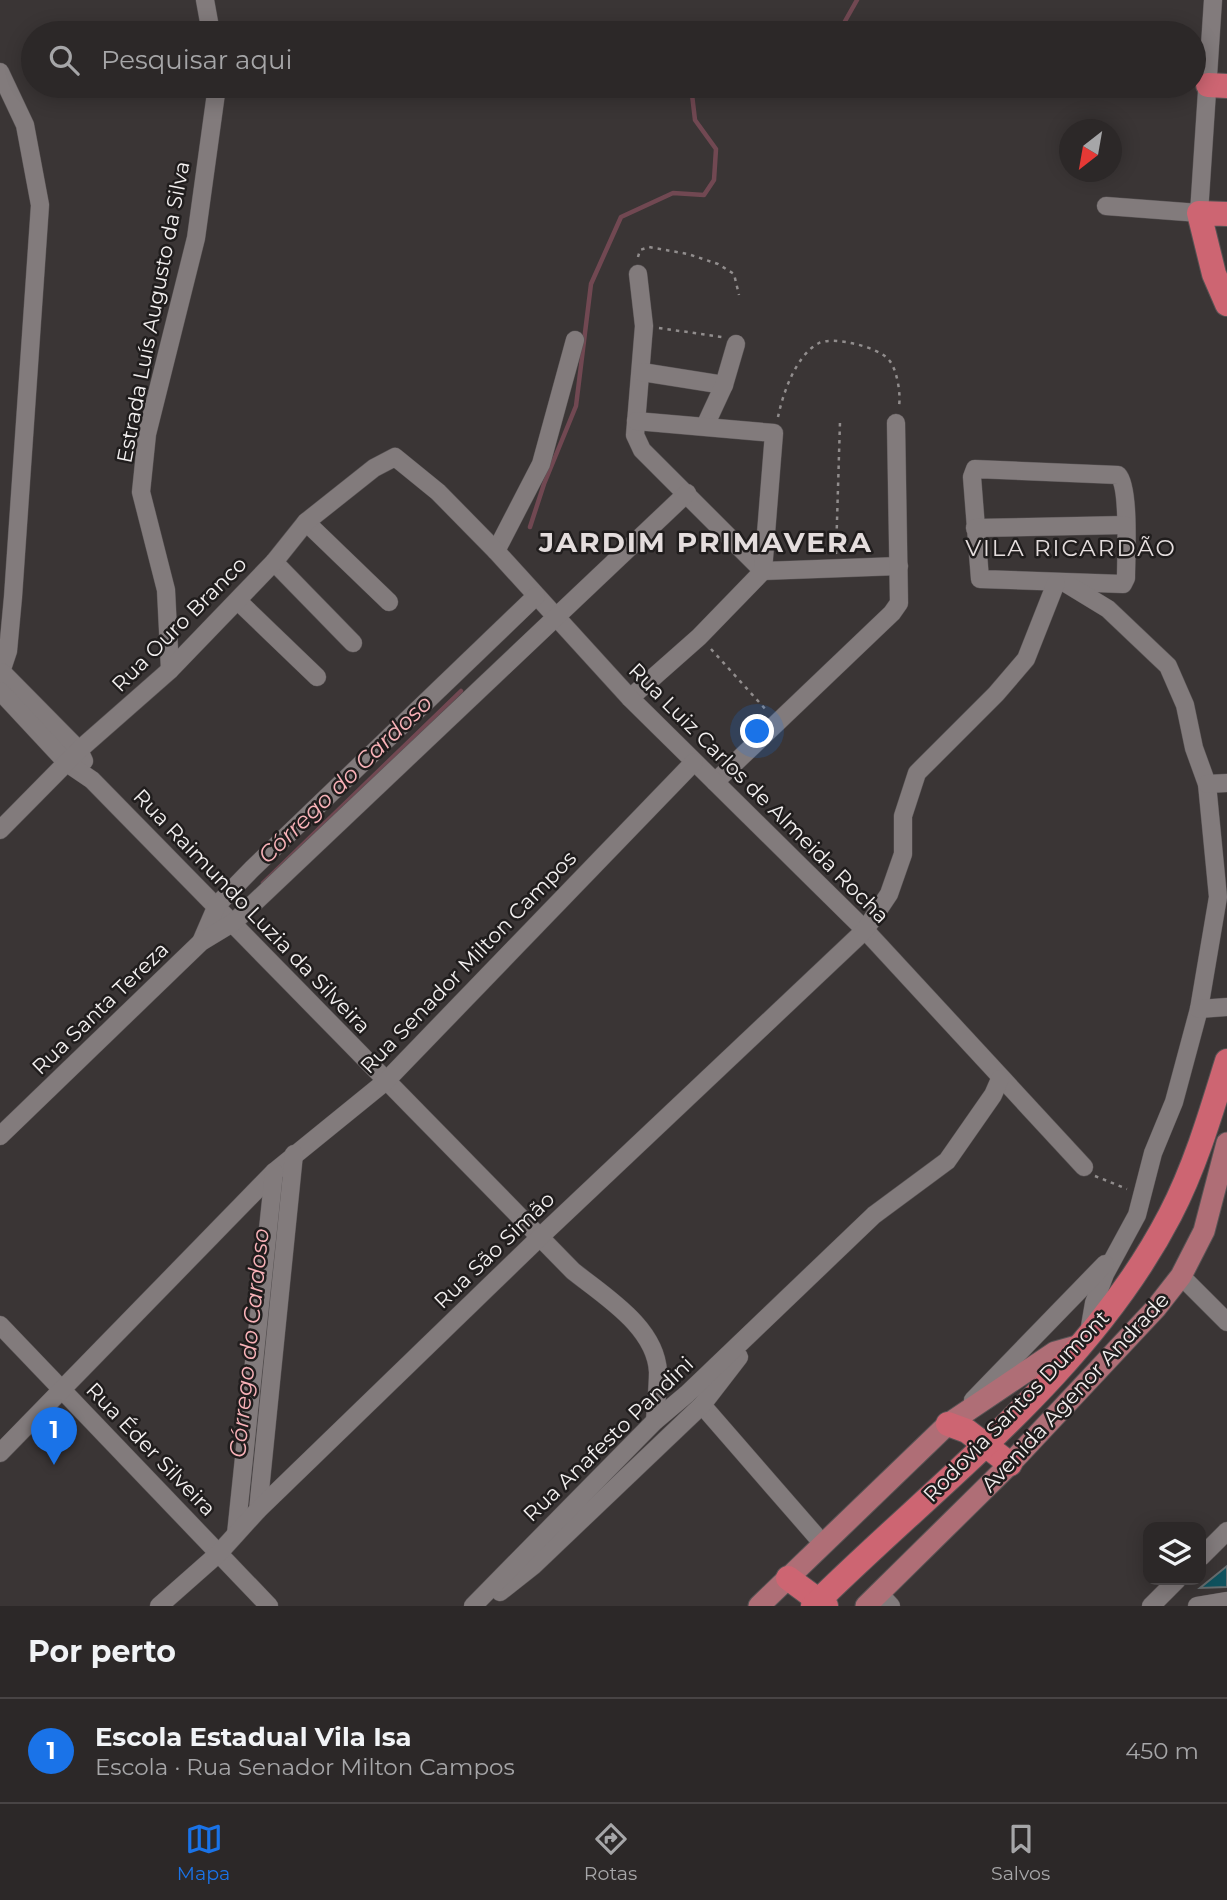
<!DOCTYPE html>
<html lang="pt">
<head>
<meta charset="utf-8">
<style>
	body { margin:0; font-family:Montserrat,sans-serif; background:#383434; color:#f1f3f6 }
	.controls { position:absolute; right:21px; bottom:21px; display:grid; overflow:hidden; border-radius:14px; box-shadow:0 4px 18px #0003 }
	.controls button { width:63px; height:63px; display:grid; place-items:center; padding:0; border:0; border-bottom:2px solid #484445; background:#2c2828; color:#f1f3f6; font:35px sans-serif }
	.compass { position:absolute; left:1059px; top:119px; width:63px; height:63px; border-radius:50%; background:#2c2828; box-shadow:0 4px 18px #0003; rotate:211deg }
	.you { position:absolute; left:758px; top:732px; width:24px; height:24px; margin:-18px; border:5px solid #fff; border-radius:50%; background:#1a73e8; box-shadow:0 0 0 10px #1a73e833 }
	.badge { display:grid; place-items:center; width:46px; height:46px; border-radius:50%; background:#1a73e8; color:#fff; font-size:23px; font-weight:700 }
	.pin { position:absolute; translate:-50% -58px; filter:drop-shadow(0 2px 4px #0008) }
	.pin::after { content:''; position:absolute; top:37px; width:24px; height:21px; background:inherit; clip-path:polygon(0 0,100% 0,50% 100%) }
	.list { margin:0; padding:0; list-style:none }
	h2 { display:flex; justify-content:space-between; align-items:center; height:91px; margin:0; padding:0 28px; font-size:30px }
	h2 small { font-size:23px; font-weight:400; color:#a6a6a8 }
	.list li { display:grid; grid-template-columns:46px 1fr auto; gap:21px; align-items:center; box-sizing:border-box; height:105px; padding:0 28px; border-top:2px solid #484445 }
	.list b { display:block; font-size:26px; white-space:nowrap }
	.list p { margin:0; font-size:23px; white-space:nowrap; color:#a6a6a8 }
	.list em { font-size:23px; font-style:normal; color:#a6a6a8 }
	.icon { flex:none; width:38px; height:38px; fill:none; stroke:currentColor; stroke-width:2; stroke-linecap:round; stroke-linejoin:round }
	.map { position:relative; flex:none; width:1227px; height:1606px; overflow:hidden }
	.search { position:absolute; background:#2c2828; box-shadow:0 4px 18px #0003; left:21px; right:21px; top:21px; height:77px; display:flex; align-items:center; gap:18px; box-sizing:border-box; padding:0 24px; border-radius:38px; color:#a6a6a8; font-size:26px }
	.sheet { height:196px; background:#2c2828 }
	nav { display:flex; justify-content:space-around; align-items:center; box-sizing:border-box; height:98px; border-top:2px solid #484445; background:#2c2828; font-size:19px; color:#a6a6a8 }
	nav a { display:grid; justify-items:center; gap:4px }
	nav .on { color:#1a73e8 }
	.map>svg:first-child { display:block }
</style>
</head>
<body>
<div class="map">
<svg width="1227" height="1606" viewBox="0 0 1227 1606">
	<rect width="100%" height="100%" fill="#3a3535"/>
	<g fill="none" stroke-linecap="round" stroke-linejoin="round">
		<g stroke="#714852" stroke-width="4.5">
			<polyline points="832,33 844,23 857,0"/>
			<polyline points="530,527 544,484 576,406 591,284 621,217 673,193 704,195 714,180 716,149 695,120 691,86"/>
			<polyline points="263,883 461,691"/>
		</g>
	</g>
	<polygon fill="#0f525e" stroke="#676d6f" stroke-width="2" points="1227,1566 1227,1587 1200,1588"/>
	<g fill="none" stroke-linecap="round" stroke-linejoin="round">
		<g stroke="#585354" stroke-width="19">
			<g id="minor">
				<polyline points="205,0 211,33"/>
				<polyline points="0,72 25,125 40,205 13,597 8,651 0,675"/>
				<polyline points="1106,206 1199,213 1213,0"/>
				<polyline points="638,274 644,326 635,435 642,450 763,571 899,566"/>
				<polyline points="642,372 724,385"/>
				<polyline points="705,426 724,385 736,344"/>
				<path d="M 975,469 L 1118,475 C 1130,487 1126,558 1126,578 L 1123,584 L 980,579 L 972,477 Z"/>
				<polyline points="306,522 389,602"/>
				<polyline points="975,528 1125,525"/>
				<polyline points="496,551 541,464 575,340"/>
				<polyline points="274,562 353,643"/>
				<polyline points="1067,584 1108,609 1168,666 1185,705 1194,748 1207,784 1218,897 1199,1009 1174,1102 1153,1153 1137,1215 1105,1274 1094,1303 1089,1332"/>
				<polyline points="238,601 317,677"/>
				<polyline points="170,670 166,590 141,492 147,434 196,238 217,86"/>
				<polyline points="2,672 79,750 84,761"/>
				<path d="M 0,691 L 67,763 L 92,780 L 573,1271 C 604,1296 656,1327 658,1372 C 658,1388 656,1405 655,1421"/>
				<polyline points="630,698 699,637 763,571 774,433 636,421"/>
				<polyline points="715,782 892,613 899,603 896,423"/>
				<polyline points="1207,784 1227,783"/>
				<polyline points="0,830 79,750 170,670 274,562 306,522 374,468 395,457 438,492 496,551 630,698 865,930 1084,1167"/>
				<polyline points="201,942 217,905 252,869 536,596"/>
				<polyline points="1199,1009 1227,1007"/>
				<polyline points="0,1136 201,942 234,922 687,493"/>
				<polyline points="1181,1276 1227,1322"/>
				<polyline points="0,1325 269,1606"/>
				<polyline points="973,1400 1105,1264"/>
				<polyline points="702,1405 823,1544"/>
				<polyline points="0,1453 274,1172 386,1081 694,762"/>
				<polyline points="258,1510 294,1154"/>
				<polyline points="236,1534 274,1172"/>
				<polyline points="1201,1557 1227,1531"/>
				<polyline points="500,1592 533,1566 702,1405 739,1357"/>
				<polyline points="879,1593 891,1606"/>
				<polyline points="159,1606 219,1553 258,1510 541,1236 865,930 889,894 903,854 903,816 917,773 996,694 1026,659 1056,583"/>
				<polyline points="473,1606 655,1421 687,1394 874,1215 947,1161 993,1095 1000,1079"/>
				<polyline points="1151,1606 1177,1580"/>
				<polyline points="1197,1606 1227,1601"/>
			</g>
		</g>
		<g stroke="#585354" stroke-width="23">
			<g id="major">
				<polyline points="759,1606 948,1424 1055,1352 1080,1345"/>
				<polyline points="866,1606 1010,1464 1156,1308 1181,1276 1204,1231 1227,1143"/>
			</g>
		</g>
		<g stroke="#585354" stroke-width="26">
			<g id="highway">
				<polyline points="1208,85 1227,86"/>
				<polyline points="1227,214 1199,213 1214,274 1227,304"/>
				<polyline points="948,1424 967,1431 1010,1464"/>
				<polyline points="788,1578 826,1606"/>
				<path d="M 813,1606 C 937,1483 1088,1373 1170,1215 C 1195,1167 1211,1113 1227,1061"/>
			</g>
		</g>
		<g stroke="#918d8d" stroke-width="2.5" stroke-dasharray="3.5 5" stroke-linecap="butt">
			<polyline points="638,257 640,250 649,247 688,254 718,264 734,274 739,295"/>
			<polyline points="659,328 722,337"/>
			<path d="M 778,417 C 783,393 796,355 819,343 C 833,336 879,347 889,360 C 897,369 901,394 899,406"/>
			<polyline points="836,554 840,422"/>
			<polyline points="711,649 768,712"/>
			<polyline points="1095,1176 1127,1189"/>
		</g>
		<use href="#minor" stroke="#827b7c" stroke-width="18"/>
		<use href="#major" stroke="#af6e76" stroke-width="21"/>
		<use href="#highway" stroke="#cd6572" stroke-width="24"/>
	</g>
	<g text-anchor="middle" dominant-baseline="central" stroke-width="5" stroke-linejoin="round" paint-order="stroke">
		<g font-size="21" fill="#f3f0f0" stroke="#201d1d">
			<text transform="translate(153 312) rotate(-79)">Estrada Luís Augusto da Silva</text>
			<text transform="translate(179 624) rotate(-45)">Rua Ouro Branco</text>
			<text transform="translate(759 793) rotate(45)">Rua Luiz Carlos de Almeida Rocha</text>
			<text transform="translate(252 911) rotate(46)">Rua Raimundo Luzia da Silveira</text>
			<text transform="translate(468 962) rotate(-46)">Rua Senador Milton Campos</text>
			<text transform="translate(100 1008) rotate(-44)">Rua Santa Tereza</text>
			<text transform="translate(494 1250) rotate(-44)">Rua São Simão</text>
			<text transform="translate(1075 1392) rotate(-47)">Avenida Agenor Andrade</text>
			<text transform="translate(1016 1406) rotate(-46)">Rodovia Santos Dumont</text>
			<text transform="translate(608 1439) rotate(-44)">Rua Anafesto Pandini</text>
			<text transform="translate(151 1449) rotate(46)">Rua Éder Silveira</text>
		</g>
		<g font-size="23" letter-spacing="2" fill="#e4dddd" stroke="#201d1d">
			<text x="1071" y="548">VILA RICARDÃO</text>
		</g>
		<g font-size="23" font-style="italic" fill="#f9b2b8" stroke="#201d1d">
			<text transform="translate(345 779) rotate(-44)">Córrego do Cardoso</text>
			<text transform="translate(249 1343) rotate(-84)">Córrego do Cardoso</text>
		</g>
		<g font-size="28" font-weight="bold" letter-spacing="2" fill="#e4dddd" stroke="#201d1d">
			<text x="706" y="542">JARDIM PRIMAVERA</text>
		</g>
	</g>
</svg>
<div class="controls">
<button><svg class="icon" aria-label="layers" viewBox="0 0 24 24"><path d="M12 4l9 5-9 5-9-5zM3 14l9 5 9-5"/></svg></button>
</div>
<svg class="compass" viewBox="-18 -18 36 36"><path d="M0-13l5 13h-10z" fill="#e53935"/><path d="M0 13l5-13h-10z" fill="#a6a6a8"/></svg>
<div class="you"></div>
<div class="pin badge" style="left:54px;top:1465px">1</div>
<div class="search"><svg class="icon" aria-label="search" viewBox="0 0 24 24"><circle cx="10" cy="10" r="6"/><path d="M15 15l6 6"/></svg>Pesquisar aqui</div>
</div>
<section class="sheet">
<h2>Por perto<small></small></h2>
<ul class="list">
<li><span class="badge">1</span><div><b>Escola Estadual Vila Isa</b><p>Escola · Rua Senador Milton Campos</p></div><em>450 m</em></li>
</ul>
</section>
<nav>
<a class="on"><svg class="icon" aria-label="map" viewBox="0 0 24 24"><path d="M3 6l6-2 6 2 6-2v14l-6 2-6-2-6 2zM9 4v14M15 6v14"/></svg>Mapa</a>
<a><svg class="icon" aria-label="directions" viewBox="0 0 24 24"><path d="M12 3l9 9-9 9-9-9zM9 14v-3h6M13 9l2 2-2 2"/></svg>Rotas</a>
<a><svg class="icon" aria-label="saved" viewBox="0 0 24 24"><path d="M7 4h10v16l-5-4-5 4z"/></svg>Salvos</a>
</nav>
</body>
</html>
